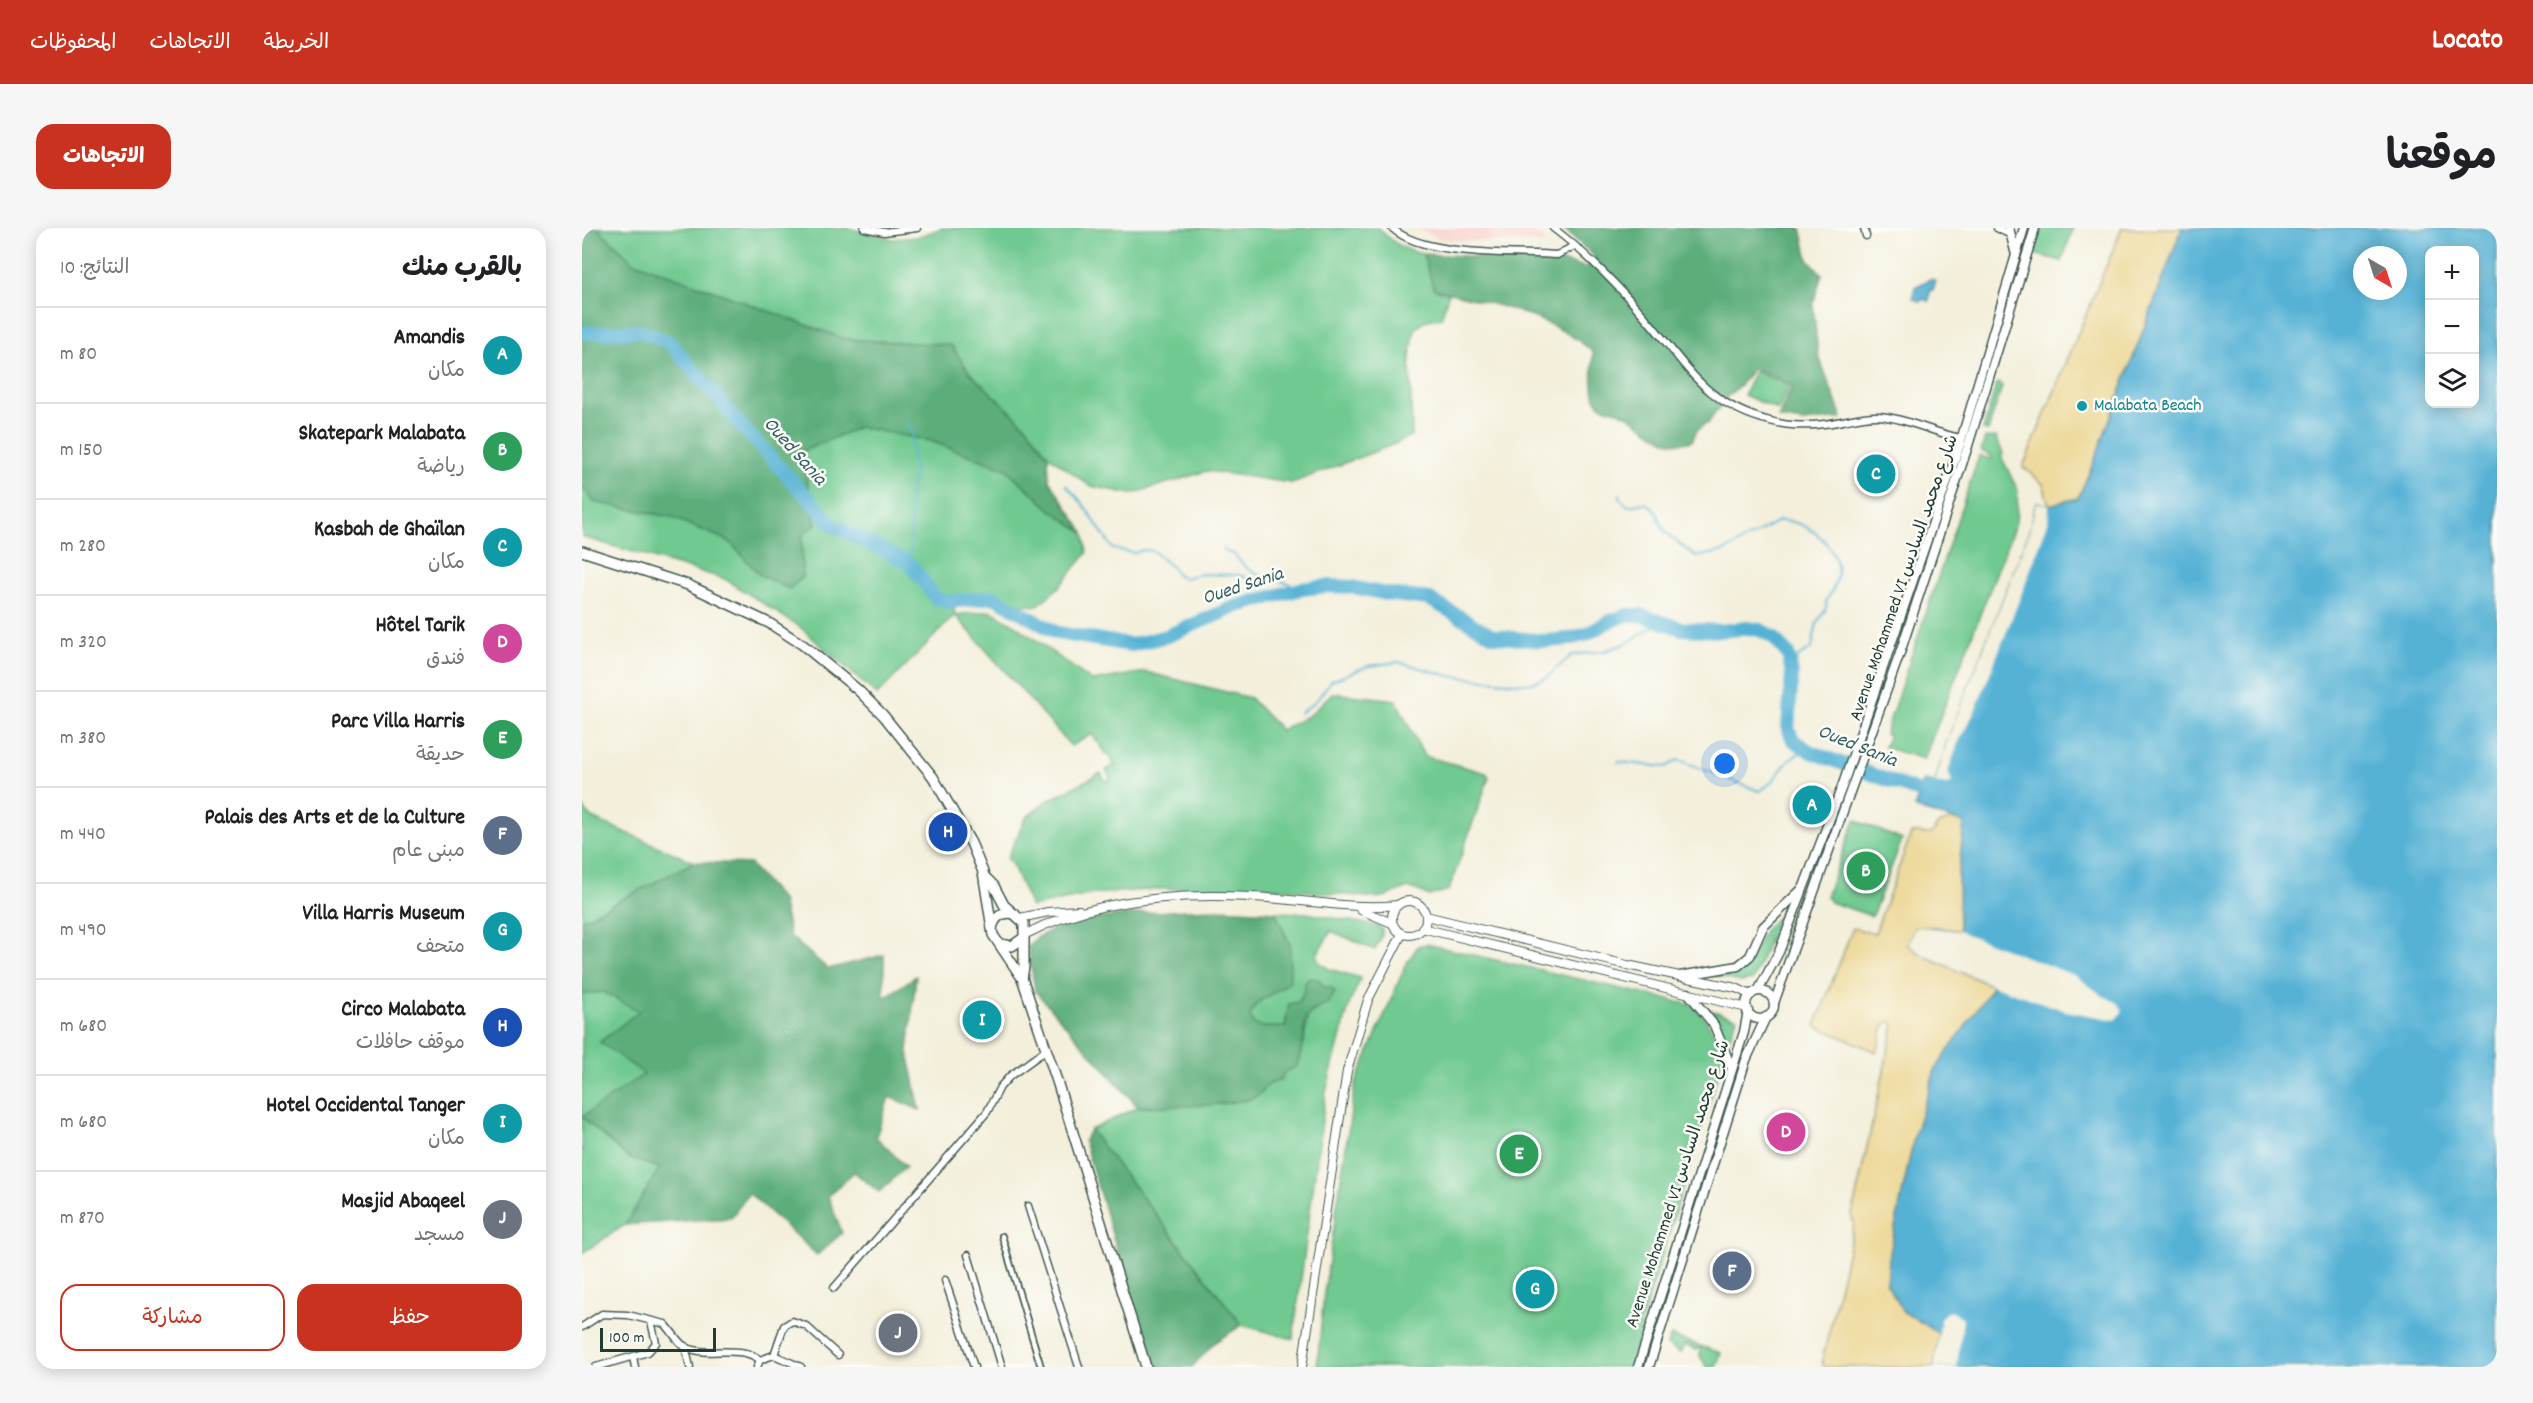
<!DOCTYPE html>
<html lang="ar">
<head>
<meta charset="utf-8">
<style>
	body { margin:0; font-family:Dekko,"Playpen Sans Arabic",sans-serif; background:#f6f6f6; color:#202124; direction:rtl }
	.controls { position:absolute; right:18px; top:18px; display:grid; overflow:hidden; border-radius:12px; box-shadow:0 3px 15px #0003 }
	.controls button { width:54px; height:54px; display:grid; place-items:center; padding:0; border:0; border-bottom:2px solid #e0e0e0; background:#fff; color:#202124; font:30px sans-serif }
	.compass { position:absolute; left:1771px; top:18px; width:54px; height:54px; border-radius:50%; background:#fff; box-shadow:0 3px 15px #0003; rotate:141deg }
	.scale { position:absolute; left:18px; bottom:15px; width:116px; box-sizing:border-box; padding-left:6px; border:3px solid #1f3d34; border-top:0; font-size:16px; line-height:21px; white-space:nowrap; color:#1f3d34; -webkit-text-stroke:4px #fdfcf7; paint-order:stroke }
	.you { position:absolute; left:1143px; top:536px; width:21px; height:21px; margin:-15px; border:4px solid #fff; border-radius:50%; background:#1a73e8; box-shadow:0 0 0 9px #1a73e833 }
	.badge { display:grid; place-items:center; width:39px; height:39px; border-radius:50%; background:#c8321e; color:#fff; font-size:20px; font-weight:700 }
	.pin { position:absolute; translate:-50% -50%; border:3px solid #fff; box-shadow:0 2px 6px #0006 }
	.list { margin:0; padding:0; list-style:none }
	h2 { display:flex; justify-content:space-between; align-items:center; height:78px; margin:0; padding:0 24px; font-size:26px }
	h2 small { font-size:20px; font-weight:400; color:#757577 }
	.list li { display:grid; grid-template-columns:39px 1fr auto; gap:18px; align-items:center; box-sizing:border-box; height:96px; padding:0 24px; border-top:2px solid #e0e0e0 }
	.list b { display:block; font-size:22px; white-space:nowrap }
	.list p { margin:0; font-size:20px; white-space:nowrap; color:#757577 }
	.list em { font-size:20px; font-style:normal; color:#757577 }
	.actions { display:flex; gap:12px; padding:18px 24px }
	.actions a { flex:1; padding:14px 0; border:2px solid #c8321e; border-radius:18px; text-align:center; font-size:21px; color:#c8321e }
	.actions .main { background:#c8321e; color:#fff }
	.icon { flex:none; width:33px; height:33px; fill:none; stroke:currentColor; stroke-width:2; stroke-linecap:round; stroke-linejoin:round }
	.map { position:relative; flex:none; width:1915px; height:1139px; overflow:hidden; direction:ltr; border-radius:18px }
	header { display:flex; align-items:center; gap:36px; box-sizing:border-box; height:84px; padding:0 30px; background:#c8321e; color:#fff }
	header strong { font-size:28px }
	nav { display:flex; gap:33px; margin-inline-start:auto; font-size:21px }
	.intro { display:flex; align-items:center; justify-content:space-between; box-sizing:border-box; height:144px; padding:0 36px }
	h1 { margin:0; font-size:42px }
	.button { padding:15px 27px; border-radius:18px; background:#c8321e; color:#fff; font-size:21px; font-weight:700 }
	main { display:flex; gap:36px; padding:0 36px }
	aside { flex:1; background:#fff; border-radius:18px; box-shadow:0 3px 15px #0003 }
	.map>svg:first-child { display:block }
</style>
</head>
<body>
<header>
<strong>Locato</strong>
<nav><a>الخريطة</a><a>الاتجاهات</a><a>المحفوظات</a></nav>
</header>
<div class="intro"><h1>موقعنا</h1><a class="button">الاتجاهات</a></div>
<main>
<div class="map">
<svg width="1915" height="1139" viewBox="0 0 1915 1139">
	<rect width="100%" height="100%" fill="#fdfcf7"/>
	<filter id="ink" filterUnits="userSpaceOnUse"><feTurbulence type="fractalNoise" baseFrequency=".0167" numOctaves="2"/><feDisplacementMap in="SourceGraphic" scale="12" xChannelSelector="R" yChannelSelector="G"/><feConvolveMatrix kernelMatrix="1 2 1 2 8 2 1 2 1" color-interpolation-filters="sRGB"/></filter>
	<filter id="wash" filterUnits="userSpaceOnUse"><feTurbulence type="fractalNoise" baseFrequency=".008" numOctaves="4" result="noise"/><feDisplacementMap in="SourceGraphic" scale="24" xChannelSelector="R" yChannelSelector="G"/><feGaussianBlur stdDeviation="1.35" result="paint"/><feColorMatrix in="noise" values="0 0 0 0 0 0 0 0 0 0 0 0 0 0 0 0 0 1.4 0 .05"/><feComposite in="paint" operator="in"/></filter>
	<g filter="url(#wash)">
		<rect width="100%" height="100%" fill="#f3efdb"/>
		<polygon fill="#f7d0cb" points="835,0 946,0 965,15 861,12"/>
		<g fill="#6fc990" stroke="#478362" stroke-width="1.5">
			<path d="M 15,0 L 266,0 L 311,11 L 335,9 L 360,0 L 797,0 C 810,15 822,22 841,26 L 852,61 L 867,65 L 859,90 L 845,92 L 833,101 L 828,129 L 830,207 L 810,217 L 710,255 L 625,243 L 550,266 L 508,258 L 466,227 L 445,199 L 387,144 L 369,117 L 263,111 L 52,34 Z"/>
			<polygon points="1459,0 1491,0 1480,33 1452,26"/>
			<polygon points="1173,143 1207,158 1196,182 1162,167"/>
			<polygon points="1417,155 1420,158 1406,203 1401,202 1414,157"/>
			<path d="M 277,199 L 349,213 L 424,241 L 468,281 L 502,305 L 505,325 L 478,358 L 455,378 L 434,376 L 416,366 L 370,367 L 373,387 L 409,383 L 430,395 L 510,453 L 564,444 L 668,470 L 699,502 L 728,487 L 750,465 L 814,472 L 842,528 L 904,545 L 907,549 L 867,662 L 847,668 C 818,651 819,668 795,670 L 695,660 L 578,661 L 511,666 L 449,679 L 431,638 L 425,630 L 444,590 L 463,574 L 519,545 L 523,553 L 529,551 L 524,542 L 533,537 L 510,506 L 489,518 L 373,387 L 295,467 L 218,399 L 143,351 L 0,309 L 0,258 L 12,274 L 89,289 L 147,313 L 178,347 L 220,350 L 220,307 L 234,296 L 219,224 Z"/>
			<polygon points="1414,209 1421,226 1419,228 1436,263 1434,294 1342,531 1302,519 1307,507 1303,506 1397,228 1409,231 1410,228 1399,223 1403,210"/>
			<polygon points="0,577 8,589 112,634 0,692"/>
			<polygon points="1273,592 1320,612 1290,688 1248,674 1244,668"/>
			<path d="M 693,684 L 724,685 L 796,698 L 800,701 L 800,707 L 793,722 L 749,703 L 735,726 L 736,733 L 747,741 L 779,750 L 768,774 L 744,863 L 711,1111 L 660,1097 L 508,902 L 556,879 L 645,875 L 698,852 L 703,844 L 714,838 C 717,830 720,822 722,814 C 727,788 718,788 746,776 L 749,770 L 742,759 L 723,755 L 722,763 L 717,774 L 707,777 L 703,799 L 681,799 L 671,796 L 668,786 L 675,775 L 690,765 L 708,717 Z"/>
			<polygon points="1196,688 1171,752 1159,754 1129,747 1164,736 1169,731 1182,703"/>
			<path d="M 844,716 L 1110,777 C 1126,790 1135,810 1141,830 L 1058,1098 L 1061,1102 L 1048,1139 L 735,1139 L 742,1066 L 773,857 L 824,736 L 836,718 Z"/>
			<polygon points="22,764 58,783 18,814 63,846 0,889 0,766"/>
			<polygon points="1124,781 1155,790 1145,817"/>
			<polygon points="0,889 47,930 78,940 43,997 0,1025"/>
			<polygon points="1089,1108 1139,1125 1134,1139 1125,1139 1118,1128 1119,1120 1114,1122 1103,1117 1098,1125 1085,1117"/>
		</g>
		<g fill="#5bad7a" stroke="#3d7557" stroke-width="1.5">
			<polygon points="0,0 15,0 52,34 263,111 369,117 387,144 445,199 466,227 467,252 502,305 468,281 424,241 349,213 277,199 219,224 234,296 220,307 220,350 207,361 178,347 147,313 89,289 12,274 0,258"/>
			<path d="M 981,0 L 1219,0 L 1226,31 L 1240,46 L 1231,76 L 1236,126 L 1260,190 L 1221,194 L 1196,190 L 1210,157 L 1171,140 L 1161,154 L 1143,171 L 1127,194 L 1114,203 L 1111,212 C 1084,225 1063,196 1041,185 C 1030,180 1019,183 1013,170 C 1009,161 1011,135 1011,124 C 968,86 906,75 852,61 L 841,26 L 973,32 L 1003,39 L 1013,29 Z"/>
			<polygon points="112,634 168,636 200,672 208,708 246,741 302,727 302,770 334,748 326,824 338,882 307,869 294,909 324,939 297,964 272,944 246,968 260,1005 235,1027 167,965 149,990 43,997 78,940 47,930 0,889 62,846 18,814 57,783 22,764 0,766 0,692"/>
			<path d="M 636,681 L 693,684 L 708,717 L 708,754 L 675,775 L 668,786 L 671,796 L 681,799 L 703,799 L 707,776 L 717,774 L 722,763 L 723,755 L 727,750 L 736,751 L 742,759 L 748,759 L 753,764 L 746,776 L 730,783 L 723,792 L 722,812 L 715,838 L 703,844 L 698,852 C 680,857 686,860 675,868 C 657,879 580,878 556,879 L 453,763 L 446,719 C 466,686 598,682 636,681 Z"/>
			<polygon points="508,902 660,1097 633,1114 610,1139 570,1139 502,913"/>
		</g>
		<g fill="#eeda9e" stroke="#868c69" stroke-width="1.5">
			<polygon points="1540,0 1600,0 1511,236 1496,270 1467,277 1461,256 1441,239"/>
			<path d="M 1371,591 L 1382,594 L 1376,647 L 1377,703 L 1339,699 L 1326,717 L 1341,727 L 1412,758 L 1353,842 L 1332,909 L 1311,1009 L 1305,1056 L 1357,1105 L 1352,1139 L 1242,1139 L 1240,1134 L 1272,997 L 1270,987 L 1312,797 L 1309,794 L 1303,795 L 1295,824 L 1233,798 L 1271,700 L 1293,705 L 1329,606 C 1336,603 1343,608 1351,605 L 1356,596 Z"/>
		</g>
		<g fill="#57b2d5" stroke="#3b7884" stroke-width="1.5" fill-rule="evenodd">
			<path d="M 1600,0 L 1915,0 L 1915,1139 L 1352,1139 L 1357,1105 L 1320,1083 L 1305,1056 L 1307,1030 L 1332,909 L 1353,842 L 1411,758 L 1341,727 L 1326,717 L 1332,700 L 1354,699 L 1377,703 L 1376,647 L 1382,595 L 1332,580 L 1342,552 L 1353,554 L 1365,513 L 1446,307 L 1454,274 L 1467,277 L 1496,270 L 1511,236 ZM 1848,22 L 1892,22 L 1892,176 L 1848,176 ZM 1780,27 L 1816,27 L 1816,63 L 1780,63 Z"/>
			<polygon points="1348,51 1354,53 1351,62 1348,62 1347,73 1340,71 1339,74 1331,70 1333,59"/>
		</g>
		<g fill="#f3efdb">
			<polygon points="1454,274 1467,277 1466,294 1445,352 1393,483 1376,515 1366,544 1370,554 1366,557 1353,555 1365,513 1446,307"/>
			<polygon points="1339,699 1377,703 1494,748 1521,768 1534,774 1539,780 1540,784 1533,792 1484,783 1412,758 1341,727 1326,717 1332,700"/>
			<polygon points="1368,1083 1381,1091 1375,1139 1352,1139 1359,1090 1363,1085"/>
		</g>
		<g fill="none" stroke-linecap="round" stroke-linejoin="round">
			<g stroke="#57b2d5" stroke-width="2">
				<polyline points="325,195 330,203 330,232 333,240 327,271 329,280 328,336"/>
				<polyline points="484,257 501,276 531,321 552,325 561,322 571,323 590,339 595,347 602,350 619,346 657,347 669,352 688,349 721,361"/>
				<path d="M 1038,266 L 1038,271 L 1046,278 L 1064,275 C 1076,282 1075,290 1082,302 C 1085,307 1108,324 1114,329 L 1143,323 L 1196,293 C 1222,291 1250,312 1255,338 C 1258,350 1250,364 1244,373 C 1246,384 1238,387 1235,396 C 1232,404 1233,412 1229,421 L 1216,429 L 1210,446"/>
				<path d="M 642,321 L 644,324 L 652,326 C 661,338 669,345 683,349"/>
				<polyline points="718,485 734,473 749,453 786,438 816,434 868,448 933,455 950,455 964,450 990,427 1022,423 1043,416 1080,393"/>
				<path d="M 1036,534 L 1084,539 L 1096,532 L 1100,533 L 1177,563 C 1202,551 1200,523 1229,524"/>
			</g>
			<polyline stroke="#57b2d5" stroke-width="14" points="0,105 59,103 87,114 164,203 252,298 327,335 354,370 365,374 412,369 475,405 550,417 585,408 655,378 719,361 747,358 770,359 804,366 847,371 911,408 962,413 987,411 1005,406 1028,393 1045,387 1058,387 1101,401 1139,403 1165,400 1178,402 1191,409 1206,426 1210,446 1206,500 1211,512 1229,524 1338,564"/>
		</g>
	</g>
	<g filter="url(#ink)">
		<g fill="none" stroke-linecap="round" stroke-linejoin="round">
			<g stroke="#3f584d" stroke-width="8">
				<polyline id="pedestrian" points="420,1008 459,1139"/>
			</g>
			<g stroke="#3f584d" stroke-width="9">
				<g id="minor">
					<polyline points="282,0 302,4 335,0"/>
					<path d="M 810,0 C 841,29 931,24 975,27 L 992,18"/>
					<path d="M 971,0 C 1008,28 1044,66 1074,102 C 1110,146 1129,178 1188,193 C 1212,200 1236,198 1260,193 C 1272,191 1284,187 1296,188 C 1325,190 1351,205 1379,210"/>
					<polyline points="1282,0 1284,8"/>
					<polyline points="1415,0 1427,6"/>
					<polyline points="446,978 497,1139"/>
					<polyline points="386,1027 420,1139"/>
					<polyline points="363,1052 392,1139"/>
					<polyline points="252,1060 405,884 418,859 428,848 464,822"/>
					<path d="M 0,1099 L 20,1086 L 46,1087 L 83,1096 C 90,1103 94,1112 102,1118 C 123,1131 158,1115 178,1132"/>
					<polyline points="103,1118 108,1139"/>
					<polyline points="192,1127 202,1098 210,1093 224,1098 256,1127"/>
					<polyline points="51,1129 53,1139"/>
					<polyline points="14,1139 66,1124 74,1115 69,1093"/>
					<polyline points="175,1139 178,1132 192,1127 219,1139"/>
				</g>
			</g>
			<g stroke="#3f584d" stroke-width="10">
				<g id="tertiary">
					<circle cx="827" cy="690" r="17"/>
					<polyline points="779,682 810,695"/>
					<polyline points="844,688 1045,737 1154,760 1169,767"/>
					<polyline points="438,690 466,684 497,682"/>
					<polyline points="840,700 1165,780"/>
					<path d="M 442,707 C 517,667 613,664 697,671 C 737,674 775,681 816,677"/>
					<polyline points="720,1139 765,843 786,772 820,706"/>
				</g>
			</g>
			<g stroke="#3f584d" stroke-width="11">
				<g id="secondary">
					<polyline points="1427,0 1434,27"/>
					<polyline points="1098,748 1156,738 1168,728 1181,699 1220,661"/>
					<polyline points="1176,763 1197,724 1261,556 1377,219 1442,0"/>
					<circle cx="1178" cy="777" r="14"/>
					<polyline points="1106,765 1132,797 1150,841"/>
					<polyline points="1192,775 1317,428 1385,221 1453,0"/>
					<polyline points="1056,1139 1162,804 1166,783"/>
					<polyline points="1067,1139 1164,832 1184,789"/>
				</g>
			</g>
			<g stroke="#3f584d" stroke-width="12">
				<g id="primary">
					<polyline points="0,323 106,357 187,395 221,417 276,462 301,487 351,549 389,615 401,644 411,707 440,750 474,850 564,1139"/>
					<polyline points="403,649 412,658 422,677 442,695 442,739 440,750"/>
					<path d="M 410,700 C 413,688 421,683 433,686"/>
					<polyline points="418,716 430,718 440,711"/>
				</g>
			</g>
			<use href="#pedestrian" stroke="#fff" stroke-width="4.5"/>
			<use href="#minor" stroke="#fff" stroke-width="6"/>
			<use href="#tertiary" stroke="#fff" stroke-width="8"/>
			<use href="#secondary" stroke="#fff" stroke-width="8"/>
			<use href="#primary" stroke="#fff" stroke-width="9"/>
		</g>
	</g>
	<circle fill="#0f9aa8" stroke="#fdfcf7" stroke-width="2" cx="1500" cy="178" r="6"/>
	<g text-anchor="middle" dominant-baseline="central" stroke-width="5" stroke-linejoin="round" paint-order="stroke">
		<g font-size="18" fill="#0d838f" stroke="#fdfcf7" text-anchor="start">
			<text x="1512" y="178">Malabata Beach</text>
		</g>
		<g font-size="18" fill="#1f3d34" stroke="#fdfcf7">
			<text transform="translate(1323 350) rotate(-71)">Avenue Mohammed VI شارع محمد السادس</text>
			<text transform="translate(1097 956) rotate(-72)">Avenue Mohammed VI شارع محمد السادس</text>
		</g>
		<g font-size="20" font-style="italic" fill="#306064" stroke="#fdfcf7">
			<text transform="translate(212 224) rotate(48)">Oued Sania</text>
			<text transform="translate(661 359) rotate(-18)">Oued Sania</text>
			<text transform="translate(1275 519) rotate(22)">Oued Sania</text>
		</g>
	</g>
</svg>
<div class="controls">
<button>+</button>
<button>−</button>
<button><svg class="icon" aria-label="layers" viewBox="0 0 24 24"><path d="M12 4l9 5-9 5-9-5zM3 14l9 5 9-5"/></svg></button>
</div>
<svg class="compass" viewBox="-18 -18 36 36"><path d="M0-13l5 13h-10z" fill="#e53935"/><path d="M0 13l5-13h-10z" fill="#757577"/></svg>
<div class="scale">100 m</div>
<div class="you"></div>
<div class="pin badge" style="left:1230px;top:577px;background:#0f9aa8">A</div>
<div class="pin badge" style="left:1284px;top:643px;background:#2e9e5b">B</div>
<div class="pin badge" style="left:1294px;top:246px;background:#0f9aa8">C</div>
<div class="pin badge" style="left:1204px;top:904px;background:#d1479c">D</div>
<div class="pin badge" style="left:937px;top:926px;background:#2e9e5b">E</div>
<div class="pin badge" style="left:1150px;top:1043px;background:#5c6f8a">F</div>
<div class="pin badge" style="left:953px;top:1061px;background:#0f9aa8">G</div>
<div class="pin badge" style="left:366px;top:604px;background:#1a4fb4">H</div>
<div class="pin badge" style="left:400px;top:792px;background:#0f9aa8">I</div>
<div class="pin badge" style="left:316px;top:1105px;background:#6b7280">J</div>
</div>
<aside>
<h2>بالقرب منك<small>النتائج: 10</small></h2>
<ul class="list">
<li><span class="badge" style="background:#0f9aa8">A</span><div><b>Amandis</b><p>مكان</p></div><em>80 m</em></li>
<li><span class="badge" style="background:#2e9e5b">B</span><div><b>Skatepark Malabata</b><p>رياضة</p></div><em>150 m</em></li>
<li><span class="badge" style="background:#0f9aa8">C</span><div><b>Kasbah de Ghaïlan</b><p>مكان</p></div><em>280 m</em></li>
<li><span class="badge" style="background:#d1479c">D</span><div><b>Hôtel Tarik</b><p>فندق</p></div><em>320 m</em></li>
<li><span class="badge" style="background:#2e9e5b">E</span><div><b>Parc Villa Harris</b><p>حديقة</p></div><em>380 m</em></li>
<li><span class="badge" style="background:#5c6f8a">F</span><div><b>Palais des Arts et de la Culture</b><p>مبنى عام</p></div><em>440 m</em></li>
<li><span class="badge" style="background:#0f9aa8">G</span><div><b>Villa Harris Museum</b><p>متحف</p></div><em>490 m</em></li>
<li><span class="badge" style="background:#1a4fb4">H</span><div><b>Circo Malabata</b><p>موقف حافلات</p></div><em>680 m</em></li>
<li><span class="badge" style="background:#0f9aa8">I</span><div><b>Hotel Occidental Tanger</b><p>مكان</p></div><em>680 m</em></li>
<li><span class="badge" style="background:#6b7280">J</span><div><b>Masjid Abaqeel</b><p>مسجد</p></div><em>870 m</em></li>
</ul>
<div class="actions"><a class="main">حفظ</a><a>مشاركة</a></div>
</aside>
</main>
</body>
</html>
